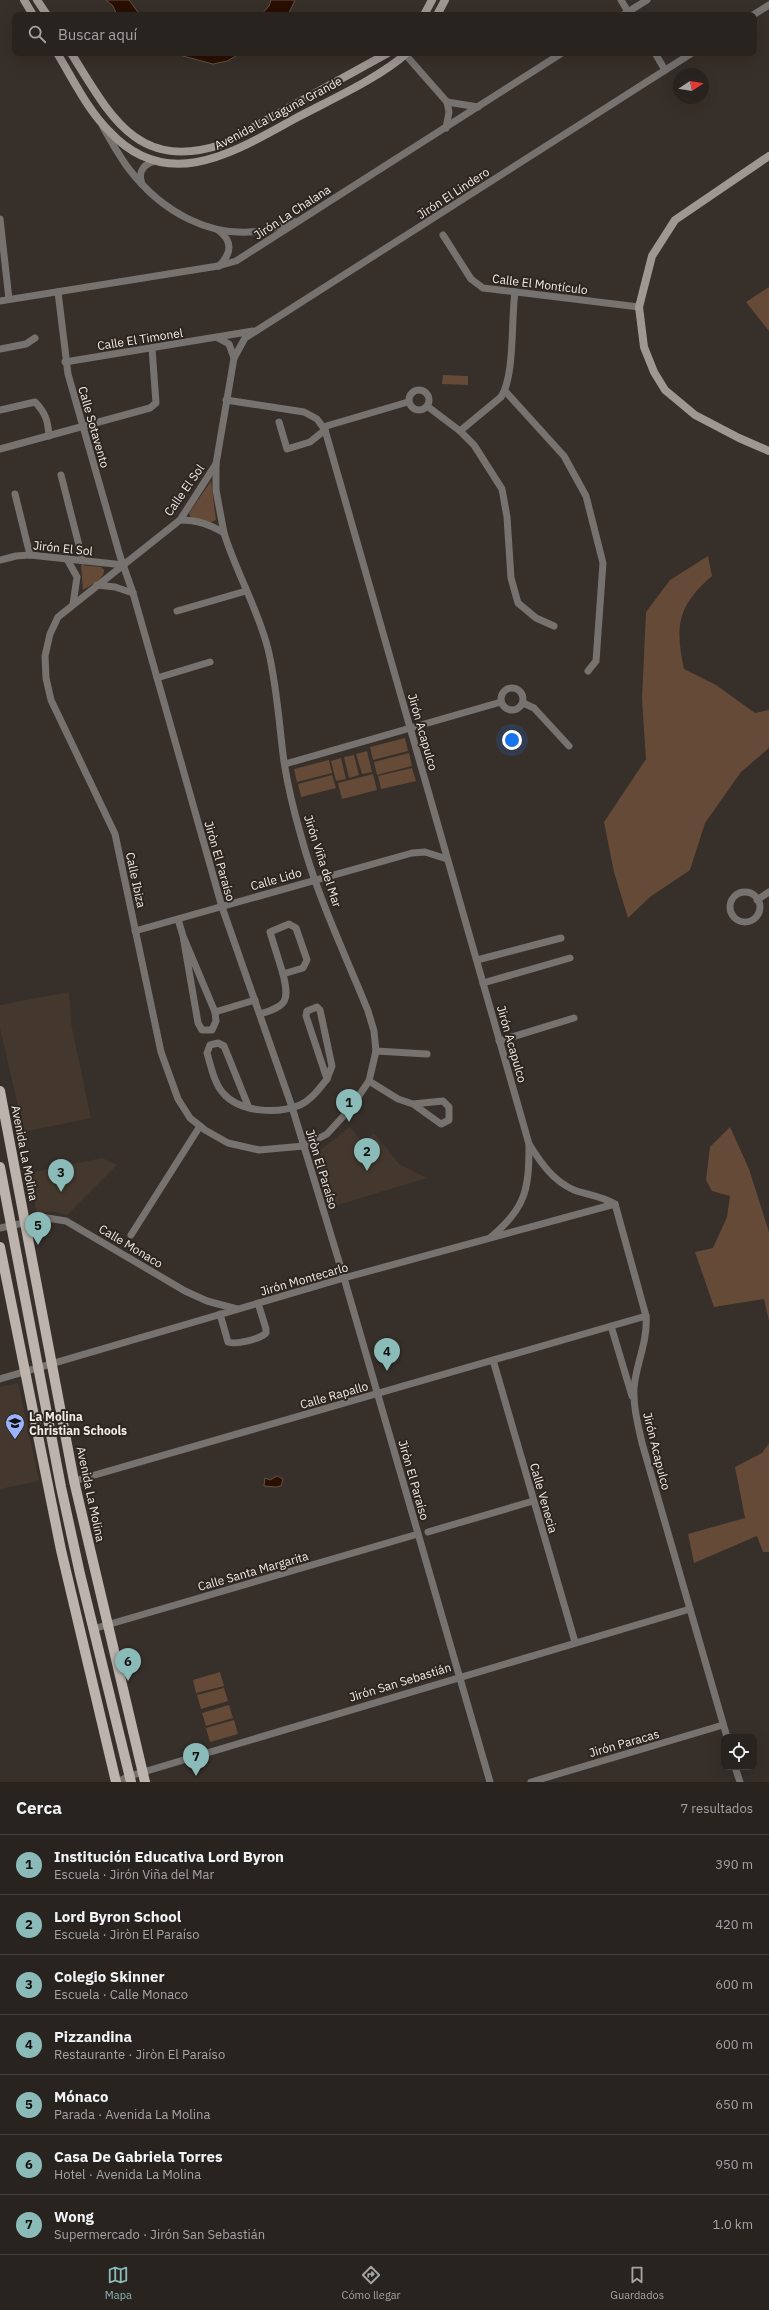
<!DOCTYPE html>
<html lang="es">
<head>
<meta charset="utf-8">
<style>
	body { margin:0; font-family:"IBM Plex Sans",sans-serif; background:#312b28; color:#f1f3f6 }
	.controls { position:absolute; right:12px; bottom:12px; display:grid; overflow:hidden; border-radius:8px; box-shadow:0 4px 16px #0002 }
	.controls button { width:36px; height:36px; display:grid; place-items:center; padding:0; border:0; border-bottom:1px solid #45403d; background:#29231f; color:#f1f3f6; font:20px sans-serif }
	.compass { position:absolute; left:673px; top:68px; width:36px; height:36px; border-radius:50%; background:#29231f; box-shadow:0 4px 16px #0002; rotate:78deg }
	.you { position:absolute; left:512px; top:740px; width:14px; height:14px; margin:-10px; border:3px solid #fff; border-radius:50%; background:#1a73e8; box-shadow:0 0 0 6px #1a73e833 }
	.badge { display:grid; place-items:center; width:26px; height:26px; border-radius:50%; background:#8bbbb9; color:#111; font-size:13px; font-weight:700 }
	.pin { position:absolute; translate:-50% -33px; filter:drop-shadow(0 1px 2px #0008) }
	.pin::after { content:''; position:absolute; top:21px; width:14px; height:12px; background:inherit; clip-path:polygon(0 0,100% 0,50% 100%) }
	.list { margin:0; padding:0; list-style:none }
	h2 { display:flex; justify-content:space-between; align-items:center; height:52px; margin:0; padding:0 16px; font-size:17px }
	h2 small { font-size:13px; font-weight:400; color:#a5a4a4 }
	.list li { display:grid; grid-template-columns:26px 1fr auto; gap:12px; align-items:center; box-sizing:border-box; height:60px; padding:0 16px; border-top:1px solid #45403d }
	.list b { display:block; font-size:15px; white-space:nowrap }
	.list p { margin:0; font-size:13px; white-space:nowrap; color:#a5a4a4 }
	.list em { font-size:13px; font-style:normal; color:#a5a4a4 }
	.icon { flex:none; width:22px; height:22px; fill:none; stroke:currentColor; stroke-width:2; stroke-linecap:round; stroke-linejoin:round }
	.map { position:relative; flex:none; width:769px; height:1782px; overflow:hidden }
	.search { position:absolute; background:#29231f; box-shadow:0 4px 16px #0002; left:12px; right:12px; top:12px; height:44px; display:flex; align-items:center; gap:10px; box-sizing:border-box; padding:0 14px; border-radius:8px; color:#a5a4a4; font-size:15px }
	.sheet { height:472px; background:#29231f }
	nav { display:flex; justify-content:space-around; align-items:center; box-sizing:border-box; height:56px; border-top:1px solid #45403d; background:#29231f; font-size:11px; color:#a5a4a4 }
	nav a { display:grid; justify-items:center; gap:2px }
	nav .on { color:#8bbbb9 }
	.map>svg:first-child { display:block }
</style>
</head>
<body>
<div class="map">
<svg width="769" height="1782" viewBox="0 0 769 1782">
	<rect width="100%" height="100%" fill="#372f29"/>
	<g fill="#44382e">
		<polygon points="69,992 71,1023 91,1118 24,1132 0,1028 0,1005"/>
		<polygon points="350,1127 363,1143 374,1133 399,1164 427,1178 331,1207 315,1154"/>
		<polygon points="102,1158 117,1165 67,1215 51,1211 37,1214 29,1173"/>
		<polygon points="18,1383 39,1481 0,1489 0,1387"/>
	</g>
	<g fill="#654b37">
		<polygon points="769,287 769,331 746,302"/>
		<polygon points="443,375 468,376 468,385 442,384"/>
		<polygon points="211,481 216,520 211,522 191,518 189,513"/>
		<path d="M 708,556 L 712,576 C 677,606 675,627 684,669 L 716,685 L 755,713 L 769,710 L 769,748 L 741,772 L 705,823 L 690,870 L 650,897 L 628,918 L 614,872 L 604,822 L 646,759 L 642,699 L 646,612 L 670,580 Z"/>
		<path d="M 81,565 L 101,567 L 104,570 C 105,579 91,585 83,590 Z"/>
		<polygon points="405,738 408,751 373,760 370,747"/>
		<polygon points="367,751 372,772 362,774 356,754"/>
		<polygon points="409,753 412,766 377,775 374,762"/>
		<polygon points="354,755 359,775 349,778 344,757"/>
		<polygon points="341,758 346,779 336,781 331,761"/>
		<polygon points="329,760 332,773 297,782 294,769"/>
		<polygon points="412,768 416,781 381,789 378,776"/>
		<polygon points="373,774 377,790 342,799 338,783"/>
		<polygon points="332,775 336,788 301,797 298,784"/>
		<polygon points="730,1127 749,1169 769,1232 769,1321 764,1299 714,1307 695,1252 713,1248 727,1217 730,1196 712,1191 706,1180 710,1147"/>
		<polygon points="769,1443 769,1552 763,1552 757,1536 694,1563 688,1534 745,1518 735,1467 762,1453"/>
		<polygon points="220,1672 224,1686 196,1693 193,1680"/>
		<polygon points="224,1688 228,1701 201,1709 197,1695"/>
		<polygon points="229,1705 233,1718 206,1726 202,1713"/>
		<polygon points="234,1720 238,1734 210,1742 206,1728"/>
	</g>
	<g fill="#290f00" stroke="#655145">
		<polygon points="106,0 129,0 140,15 117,15 113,6"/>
		<polygon points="271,0 295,0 288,15 261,15 269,6"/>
		<polygon points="172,53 241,53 227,61 213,64"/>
		<polygon points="277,1476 283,1479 281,1486 276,1487 264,1486 265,1478 270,1480"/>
	</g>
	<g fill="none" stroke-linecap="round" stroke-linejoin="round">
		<g stroke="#76726f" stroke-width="7">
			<polyline points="621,0 630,15"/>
			<polyline points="623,15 647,0"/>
			<polyline points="753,15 769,5"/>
			<polyline points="404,53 447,102 449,112 446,128"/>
			<polyline points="655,53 665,70"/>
			<polyline points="447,102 478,107"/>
			<path d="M 103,127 C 111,141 119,156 129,169 C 161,211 212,241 266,230 C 275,228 284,224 293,221"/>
			<path d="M 142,184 C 137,171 145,162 158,161"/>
			<polyline points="0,219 9,299"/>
			<path d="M 218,230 C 233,241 232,253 219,266"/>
			<polyline points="443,235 471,279 483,288 639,307"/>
			<polyline points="58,292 68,374 120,556 133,593 222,907 292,1107 344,1278 490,1782"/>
			<polyline points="0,301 218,266 236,261 562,53"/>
			<polyline points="218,338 229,344 234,358"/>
			<polyline points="0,349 26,344 35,338"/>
			<polyline points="65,362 253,331"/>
			<circle cx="419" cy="400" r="10"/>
			<polyline points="505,391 564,456 586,496 603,563 596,661 588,671"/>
			<path d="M 226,400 L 304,412 L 317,419 L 325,430 L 529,1144 C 541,1163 553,1181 574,1190 C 588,1195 602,1196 615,1204 L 646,1316 C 648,1342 636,1363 634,1388 C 633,1406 638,1425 642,1443 L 727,1737"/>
			<polyline points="427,406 460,431 474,445 502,489 507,517 511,578 518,603 536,618 554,626"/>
			<path d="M 0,410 L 35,402 C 46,413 48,422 49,436"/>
			<polyline points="279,422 287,449 310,442 325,430"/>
			<polyline points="323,427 408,402"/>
			<path d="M 460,431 L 501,397 C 515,376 511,319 515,292"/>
			<polyline points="0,449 150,408 156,403 152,348"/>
			<polyline points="216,464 216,490 224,533"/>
			<polyline points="61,475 83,561"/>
			<polyline points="15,494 30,555"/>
			<path d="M 180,520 C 197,520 209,524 224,533 C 236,572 258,609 268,649 C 277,686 279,724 284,762 C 288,787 294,812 301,836 C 317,896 345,954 368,1011 L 374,1031 L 376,1051 L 369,1081 L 349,1110 L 327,1134 L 304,1146 L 259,1150 L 228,1143 L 205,1130 L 190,1118 L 178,1099 L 161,1052 L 115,834 L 51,700 L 46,678 L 45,656 L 50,634 L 58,617 L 180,520 L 216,464 L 234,358 L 245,338 L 692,53"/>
			<polyline points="67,559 77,577 73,604"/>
			<polyline points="0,560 16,556 30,555 124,565"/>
			<polyline points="97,585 115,587 133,593"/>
			<polyline points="177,611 246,591"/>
			<polyline points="157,678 210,662"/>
			<circle cx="512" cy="699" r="11"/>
			<polyline points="523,703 534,708 569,746"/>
			<polyline points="285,764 501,702"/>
			<circle cx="745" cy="907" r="15"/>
			<polyline points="757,900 769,892"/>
			<polyline points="178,919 183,936 215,1012 216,1021 212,1030 202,1030 198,1023 183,936"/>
			<polygon points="289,924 296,928 307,960 303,968 283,974 270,932"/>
			<polyline points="135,931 412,853 425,852 447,859"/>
			<polyline points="477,960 561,938"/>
			<polyline points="483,983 570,958"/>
			<polygon points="317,1007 320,1010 332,1066 327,1079 306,1016 307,1011"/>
			<polyline points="215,1012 255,1000"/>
			<path d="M 260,1014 C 286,1006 290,1002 283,974"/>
			<polyline points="499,1041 574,1018"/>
			<polyline points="376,1051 427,1054"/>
			<polyline points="369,1081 398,1099 413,1104 441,1124 449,1120 449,1107 443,1101 413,1104"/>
			<path d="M 249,1108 L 224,1046 L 218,1043 L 210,1045 L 207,1053 C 211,1066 214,1083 223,1093 C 240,1113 278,1114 300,1105 C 311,1100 320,1088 327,1079"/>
			<polyline points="0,1228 47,1218 66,1221 185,1291 207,1301 237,1309"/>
			<polyline points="131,1235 200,1126"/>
			<path d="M 491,1237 C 526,1208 529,1189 529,1145"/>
			<path d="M 220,1314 L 228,1342 C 236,1345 260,1339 266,1333 L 266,1329 L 258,1303"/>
			<polyline points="611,1326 632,1396"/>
			<polyline points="493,1360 575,1642"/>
			<polyline points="0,1379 344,1278 615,1204"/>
			<polyline points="74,1481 646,1316"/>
			<polyline points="428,1532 533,1501"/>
			<polyline points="93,1629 418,1534"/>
			<polyline points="735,1767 740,1782"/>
			<polyline points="117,1782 130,1776 690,1609"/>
			<polyline points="531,1782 723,1725"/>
		</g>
		<g stroke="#9e9792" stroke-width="8">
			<polyline points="24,0 33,15"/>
			<polyline points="37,0 47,15"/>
			<polyline points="424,15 432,0"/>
			<polyline points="437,15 445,0"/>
			<path d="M 57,53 C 73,79 87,109 109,131 C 169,196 237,150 298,117 C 332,99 379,78 407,53"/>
			<path d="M 71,53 C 110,115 137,173 223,144 L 388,53"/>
			<polyline points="769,156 675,220 652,256 639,307 644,347 654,372 665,390 695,415 739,438 769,451"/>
		</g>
		<g stroke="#bcb3ad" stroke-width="10">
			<polyline points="0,1091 74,1481 145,1782"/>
			<polyline points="0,1167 61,1487 80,1574 131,1782"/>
			<polyline points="0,1247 61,1550 116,1782"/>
		</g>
	</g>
	<defs>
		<g id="school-pin" transform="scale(1)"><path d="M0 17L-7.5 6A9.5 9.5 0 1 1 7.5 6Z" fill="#9cb4fd" stroke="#2d2520"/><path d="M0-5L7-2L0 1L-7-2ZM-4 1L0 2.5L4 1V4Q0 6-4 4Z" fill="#111"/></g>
	</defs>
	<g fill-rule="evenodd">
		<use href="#school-pin" x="15" y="1423"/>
	</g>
	<g text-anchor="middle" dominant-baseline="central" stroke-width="4" stroke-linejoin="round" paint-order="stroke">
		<g font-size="12" fill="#f0ebe7" stroke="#2d2520">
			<text transform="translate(278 113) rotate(-28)">Avenida La Laguna Grande</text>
			<text transform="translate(453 193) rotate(-33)">Jirón El Lindero</text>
			<text transform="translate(292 212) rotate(-33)">Jirón La Chalana</text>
			<text transform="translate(540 284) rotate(7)">Calle El Montículo</text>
			<text transform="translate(140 339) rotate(-9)">Calle El Timonel</text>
			<text transform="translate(94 427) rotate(74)">Calle Sotavento</text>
			<text transform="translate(184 490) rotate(-55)">Calle El Sol</text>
			<text transform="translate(63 548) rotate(6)">Jirón El Sol</text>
			<text transform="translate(423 732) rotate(74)">Jirón Acapulco</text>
			<text transform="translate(220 861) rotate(74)">Jiròn El Paraíso</text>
			<text transform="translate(323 861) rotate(72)">Jirón Viña del Mar</text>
			<text transform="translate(276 879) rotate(-16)">Calle Lido</text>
			<text transform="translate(136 880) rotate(78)">Calle Ibiza</text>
			<text transform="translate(512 1044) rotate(74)">Jirón Acapulco</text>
			<text transform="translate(25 1153) rotate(79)">Avenida La Molina</text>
			<text transform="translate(322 1169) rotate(73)">Jiròn El Paraíso</text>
			<text transform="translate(131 1246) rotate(31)">Calle Monaco</text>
			<text transform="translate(304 1279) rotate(-16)">Jirón Montecarlo</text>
			<text transform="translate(334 1395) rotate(-16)">Calle Rapallo</text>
			<text transform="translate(657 1451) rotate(76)">Jirón Acapulco</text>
			<text transform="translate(414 1480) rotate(74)">Jiròn El Paraíso</text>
			<text transform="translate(91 1494) rotate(78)">Avenida La Molina</text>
			<text transform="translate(544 1498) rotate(74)">Calle Venecia</text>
			<text transform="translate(253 1571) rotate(-16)">Calle Santa Margarita</text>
			<text transform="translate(400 1682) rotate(-17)">Jirón San Sebastián</text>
			<text transform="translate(624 1743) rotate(-16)">Jirón Paracas</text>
		</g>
		<g font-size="12" font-weight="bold" fill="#f0ebe7" stroke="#2d2520" text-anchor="start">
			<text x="29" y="1416">La Molina<tspan x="29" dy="14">Christian Schools</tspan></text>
		</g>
	</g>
</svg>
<div class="controls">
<button><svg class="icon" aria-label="locate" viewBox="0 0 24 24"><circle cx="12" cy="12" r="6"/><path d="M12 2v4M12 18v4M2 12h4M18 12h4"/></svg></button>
</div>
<svg class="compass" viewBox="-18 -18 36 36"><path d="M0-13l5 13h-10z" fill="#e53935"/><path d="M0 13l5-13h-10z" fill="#a5a4a4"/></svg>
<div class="you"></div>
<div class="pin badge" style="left:349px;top:1122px">1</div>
<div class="pin badge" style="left:367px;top:1171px">2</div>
<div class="pin badge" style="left:61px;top:1192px">3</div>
<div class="pin badge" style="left:387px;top:1371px">4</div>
<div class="pin badge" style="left:38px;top:1245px">5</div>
<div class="pin badge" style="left:128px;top:1681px">6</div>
<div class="pin badge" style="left:196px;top:1776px">7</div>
<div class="search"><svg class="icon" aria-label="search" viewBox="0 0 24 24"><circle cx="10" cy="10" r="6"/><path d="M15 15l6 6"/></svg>Buscar aquí</div>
</div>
<section class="sheet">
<h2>Cerca<small>7 resultados</small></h2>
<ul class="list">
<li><span class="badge">1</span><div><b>Institución Educativa Lord Byron</b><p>Escuela · Jirón Viña del Mar</p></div><em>390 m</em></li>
<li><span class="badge">2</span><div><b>Lord Byron School</b><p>Escuela · Jiròn El Paraíso</p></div><em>420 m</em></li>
<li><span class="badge">3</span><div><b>Colegio Skinner</b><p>Escuela · Calle Monaco</p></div><em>600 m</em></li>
<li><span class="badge">4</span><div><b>Pizzandina</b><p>Restaurante · Jiròn El Paraíso</p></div><em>600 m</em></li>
<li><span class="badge">5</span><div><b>Mónaco</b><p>Parada · Avenida La Molina</p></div><em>650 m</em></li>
<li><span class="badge">6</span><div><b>Casa De Gabriela Torres</b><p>Hotel · Avenida La Molina</p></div><em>950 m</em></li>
<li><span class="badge">7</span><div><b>Wong</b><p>Supermercado · Jirón San Sebastián</p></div><em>1.0 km</em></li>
</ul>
</section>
<nav>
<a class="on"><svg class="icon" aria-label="map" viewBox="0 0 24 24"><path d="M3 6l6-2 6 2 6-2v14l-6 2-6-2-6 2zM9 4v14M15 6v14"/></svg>Mapa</a>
<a><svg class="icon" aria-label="directions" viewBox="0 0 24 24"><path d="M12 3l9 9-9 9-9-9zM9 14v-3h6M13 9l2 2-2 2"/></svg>Cómo llegar</a>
<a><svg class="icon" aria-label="saved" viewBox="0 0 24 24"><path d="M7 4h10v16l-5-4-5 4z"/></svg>Guardados</a>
</nav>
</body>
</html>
